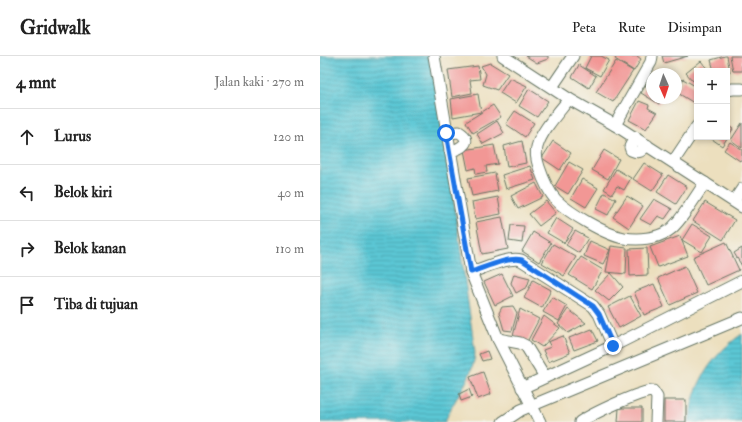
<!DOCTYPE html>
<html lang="id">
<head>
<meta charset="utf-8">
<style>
	body { margin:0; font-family:"IM FELL Double Pica",serif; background:#f2f2f2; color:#222 }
	.controls { position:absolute; right:12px; top:12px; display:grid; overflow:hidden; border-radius:0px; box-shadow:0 2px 6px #0003 }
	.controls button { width:36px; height:36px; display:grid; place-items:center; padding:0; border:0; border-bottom:1px solid #e0e0e0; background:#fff; color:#222; font:20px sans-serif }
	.compass { position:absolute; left:326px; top:12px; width:36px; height:36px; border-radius:50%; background:#fff; box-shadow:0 2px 6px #0003; rotate:177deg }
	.stop { position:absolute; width:12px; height:12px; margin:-9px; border:3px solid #1a73e8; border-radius:50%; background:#fff }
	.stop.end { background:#1a73e8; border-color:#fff; box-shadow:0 1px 4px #0008 }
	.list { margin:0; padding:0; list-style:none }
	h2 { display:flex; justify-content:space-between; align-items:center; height:52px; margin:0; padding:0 16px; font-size:17px }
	h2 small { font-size:13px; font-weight:400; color:#767676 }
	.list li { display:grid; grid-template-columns:26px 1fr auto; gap:12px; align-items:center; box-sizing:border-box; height:56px; padding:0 16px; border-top:1px solid #e0e0e0 }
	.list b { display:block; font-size:15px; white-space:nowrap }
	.list em { font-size:13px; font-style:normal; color:#767676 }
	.icon { flex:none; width:22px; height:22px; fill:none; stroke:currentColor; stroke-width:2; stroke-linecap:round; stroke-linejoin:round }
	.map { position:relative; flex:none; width:422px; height:366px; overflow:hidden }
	header { display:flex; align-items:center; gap:24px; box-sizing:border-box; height:56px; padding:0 20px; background:#fff; border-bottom:1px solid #e0e0e0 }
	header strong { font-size:19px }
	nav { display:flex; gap:22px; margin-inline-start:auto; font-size:14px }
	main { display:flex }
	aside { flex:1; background:#fff }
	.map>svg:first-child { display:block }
</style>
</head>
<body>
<header>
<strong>Gridwalk</strong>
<nav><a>Peta</a><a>Rute</a><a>Disimpan</a></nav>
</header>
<main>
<aside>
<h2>4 mnt<small>Jalan kaki · 270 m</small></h2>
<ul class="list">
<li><svg class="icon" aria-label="ahead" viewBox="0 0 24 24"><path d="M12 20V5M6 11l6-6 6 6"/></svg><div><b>Lurus</b></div><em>120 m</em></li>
<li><svg class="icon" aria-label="left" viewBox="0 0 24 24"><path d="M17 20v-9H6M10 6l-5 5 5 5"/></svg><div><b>Belok kiri</b></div><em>40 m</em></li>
<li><svg class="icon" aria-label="right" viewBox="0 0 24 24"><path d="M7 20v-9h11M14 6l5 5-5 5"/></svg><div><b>Belok kanan</b></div><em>110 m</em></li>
<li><svg class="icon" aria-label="arrive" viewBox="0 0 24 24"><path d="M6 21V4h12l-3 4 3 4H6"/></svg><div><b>Tiba di tujuan</b></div></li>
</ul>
</aside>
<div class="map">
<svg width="422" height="366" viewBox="0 0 422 366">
	<defs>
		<pattern id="water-rules" width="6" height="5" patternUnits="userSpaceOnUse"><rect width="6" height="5" fill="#5cc7d5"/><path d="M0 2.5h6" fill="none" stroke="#4ba3ae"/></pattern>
	</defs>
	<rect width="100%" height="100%" fill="#f6f6f2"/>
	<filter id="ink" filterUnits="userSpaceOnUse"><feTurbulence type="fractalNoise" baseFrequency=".025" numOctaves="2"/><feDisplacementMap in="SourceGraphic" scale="8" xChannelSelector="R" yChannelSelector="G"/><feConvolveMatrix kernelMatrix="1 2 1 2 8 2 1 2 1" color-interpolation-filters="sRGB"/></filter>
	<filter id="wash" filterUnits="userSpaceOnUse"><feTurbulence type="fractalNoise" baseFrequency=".012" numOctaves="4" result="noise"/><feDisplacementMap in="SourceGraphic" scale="16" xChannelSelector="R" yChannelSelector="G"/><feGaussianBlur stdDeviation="0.9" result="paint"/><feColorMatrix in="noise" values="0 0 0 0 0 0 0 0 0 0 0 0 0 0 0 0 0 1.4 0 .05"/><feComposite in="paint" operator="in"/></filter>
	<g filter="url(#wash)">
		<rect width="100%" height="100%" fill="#ecdfbe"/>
		<g fill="url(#water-rules)" stroke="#3e8284">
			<path d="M 0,0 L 111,0 L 122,62 L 153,282 C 154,289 156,297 154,304 C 151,325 132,345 125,366 L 0,366 Z"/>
			<path d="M 422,278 L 422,366 L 369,366 C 371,358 371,349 374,341 C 382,315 399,294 422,278 Z"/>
		</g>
		<g id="blocks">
			<g fill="#f29795">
				<polygon points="206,0 228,0 228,3 217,7"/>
				<polygon points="271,0 281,0 289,4 280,20 265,12"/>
				<polygon points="297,0 317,0 321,3 314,15 295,3"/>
				<polygon points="342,0 368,0 344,7"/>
				<polygon points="405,0 407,0 410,16 394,15 391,4"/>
				<polygon points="410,0 422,0 422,15 413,15"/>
				<polygon points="296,5 313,15 293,46 276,36"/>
				<polygon points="381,5 389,15 377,15 377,23 373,25 366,17"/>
				<polygon points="170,7 188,18 177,34 163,29 166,18 161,10"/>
				<polygon points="259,9 276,20 269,32 252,21"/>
				<polygon points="158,10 160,23 150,24 152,37 132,41 128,14"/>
				<polygon points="332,19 332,42 343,42 339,48 321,37"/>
				<polygon points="190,22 207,30 196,47 180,37"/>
				<polygon points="363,23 377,31 377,42 374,47 356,36"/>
				<polygon points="209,33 228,45 217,61 199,50"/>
				<polygon points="158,38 161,56 133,61 131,43"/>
				<polygon points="319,45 329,49 328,52 337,57 326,73 309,64"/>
				<polygon points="173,49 181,61 153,77 146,66"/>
				<polygon points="195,55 214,67 205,81 186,68"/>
				<polygon points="177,65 184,77 163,88 157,78"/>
				<polygon points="422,67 422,92 411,84"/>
				<polygon points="407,69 413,73 402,90 389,81 407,81"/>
				<polygon points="202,85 206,107 187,111 184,90"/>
				<polygon points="233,85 251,97 240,114 222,102"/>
				<polygon points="410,86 422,94 422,102 420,105 404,94"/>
				<polygon points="174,89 178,108 166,110 167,116 156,118 155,112 148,114 144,94"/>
				<polygon points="284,94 299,103 288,123 272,114"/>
				<polygon points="249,106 263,114 248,138 235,130"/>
				<polygon points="324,107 343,119 332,135 313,123"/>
				<polygon points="210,110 215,124 186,133 182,119"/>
				<polygon points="296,113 311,122 304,134 297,130 292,138 284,133"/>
				<polygon points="175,117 178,135 152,140 148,122"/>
				<polygon points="348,119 367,131 356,148 337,136"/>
				<polygon points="262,123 278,132 266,151 251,142"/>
				<polygon points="216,127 223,141 198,153 191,140"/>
				<polygon points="284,137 296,143 288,159 276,153"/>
				<polygon points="307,140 323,150 309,172 293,161"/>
				<polygon points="178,141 181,158 155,163 152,146"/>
				<polygon points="334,143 352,153 345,163 338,160 331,169 320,163"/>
				<polygon points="226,145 236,157 219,170 209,158"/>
				<polygon points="385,146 415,164 403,184 373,165"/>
				<polygon points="182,161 188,193 162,198 156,166"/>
				<polygon points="236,162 253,173 244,187 227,177"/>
				<polygon points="372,168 392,180 382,196 362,184"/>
				<polygon points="191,169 204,170 202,187 189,185"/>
				<polygon points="255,175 268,182 259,197 246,189"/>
				<polygon points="213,176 231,187 219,206 202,195"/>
				<polygon points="360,180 368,200 338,211 330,191"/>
				<polygon points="270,185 290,194 283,208 264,200"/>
				<polygon points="406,186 419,214 386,229 373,201"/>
				<polygon points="233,188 256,201 244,220 222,207"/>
				<polygon points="291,190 307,192 306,218 286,216"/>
				<polygon points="327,192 328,219 310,220 309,193"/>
				<polygon points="422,192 422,210 414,197"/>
				<polygon points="261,201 283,214 272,233 249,219"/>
				<polygon points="365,210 377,237 350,249 338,222"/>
				<polygon points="291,217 303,231 289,245 275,234"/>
				<polygon points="182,218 193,240 175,249 164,226"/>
				<polygon points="194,218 210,222 207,231 196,237 191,227"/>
				<polygon points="213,224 231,234 222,252 204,242"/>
				<polygon points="334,228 344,251 324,259 314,236"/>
				<polygon points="310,240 321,260 299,272 288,251"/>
				<polygon points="232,241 247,250 239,265 223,256"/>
				<polygon points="193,250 197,257 192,275 184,274 179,257 182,251"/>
				<polygon points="200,253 219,263 207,286 193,280"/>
				<polygon points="248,253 266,267 248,277 238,268"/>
				<polygon points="224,260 240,272 222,291 211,284"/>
				<polygon points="272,273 278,285 254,294 249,282"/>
				<polygon points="243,280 250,297 228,306 223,294 231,291 228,286"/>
				<polygon points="167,295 170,303 162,305 159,298"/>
				<polygon points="163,316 171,338 158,343 150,321"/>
				<polygon points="149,333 152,341 141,345 139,338"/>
				<rect x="344" y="344" width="22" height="22"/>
				<polygon points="299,352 322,352 322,366 298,366"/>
			</g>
		</g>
	</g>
	<g filter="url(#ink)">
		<use href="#blocks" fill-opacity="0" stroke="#677664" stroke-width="1"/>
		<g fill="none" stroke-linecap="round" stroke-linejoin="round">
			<g stroke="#677664" stroke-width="13">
				<g id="minor">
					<polyline points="114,0 151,216 178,283 220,366"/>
					<polyline points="183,0 249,43 295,69 422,151"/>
					<polyline points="232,31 253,0"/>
					<polyline points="407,34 413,33 422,33"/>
					<path d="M 249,43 C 239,56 221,75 217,91 C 215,98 217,105 219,111 C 223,123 228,135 236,144 C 249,157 286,179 304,182 C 318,184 336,183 348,175 C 359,169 377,138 385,127"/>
					<polyline points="295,69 331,6 332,0"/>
					<path d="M 127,77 L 139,76 C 154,85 141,93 130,95"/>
					<path d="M 315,81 L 310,91 L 311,94 C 320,98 321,95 327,89"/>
					<polyline points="353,106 377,70"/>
					<polyline points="414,145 422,133"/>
					<path d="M 151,216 C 164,212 189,200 201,204 L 273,250 L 279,258 L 293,290"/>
					<polyline points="178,283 200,287 206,290 225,321"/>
					<polyline points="202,332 293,290 422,225"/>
					<polyline points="183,366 201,354 422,262"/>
					<path d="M 260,366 C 272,358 320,335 333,335 L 337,341 L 336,366"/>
				</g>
			</g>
			<use href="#minor" stroke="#fff" stroke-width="11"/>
		</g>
	</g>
	<g fill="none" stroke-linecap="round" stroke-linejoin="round" filter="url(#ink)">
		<path stroke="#1a73e8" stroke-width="5" d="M 126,77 L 151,216 C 164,212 189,200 202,204 L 273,250 L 279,258 L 293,290"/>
	</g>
</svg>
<div class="controls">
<button>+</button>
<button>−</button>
</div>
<svg class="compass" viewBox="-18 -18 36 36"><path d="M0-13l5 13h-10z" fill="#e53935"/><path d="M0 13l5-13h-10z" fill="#767676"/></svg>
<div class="stop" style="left:126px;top:77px"></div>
<div class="stop end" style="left:293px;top:290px"></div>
</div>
</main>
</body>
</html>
